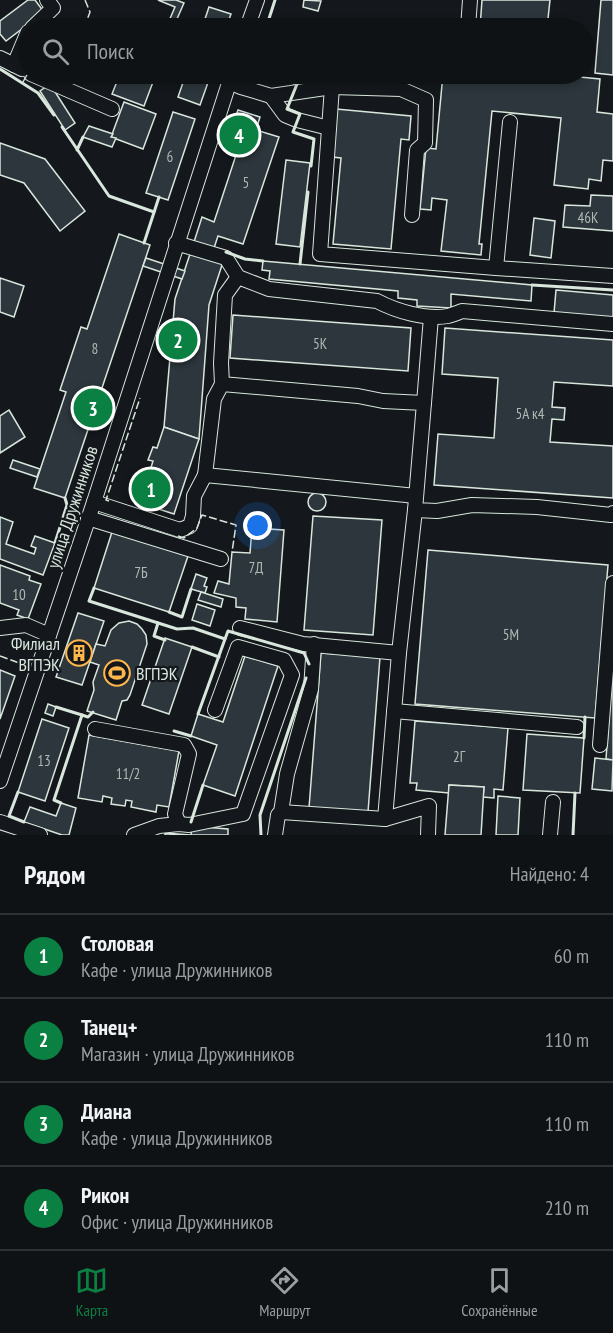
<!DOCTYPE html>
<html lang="ru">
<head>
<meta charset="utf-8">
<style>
	body { margin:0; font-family:"PT Sans Narrow",sans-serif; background:#181b1e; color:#f1f3f6 }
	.you { position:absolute; left:258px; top:526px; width:21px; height:21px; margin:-15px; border:4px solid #fff; border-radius:50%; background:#1a73e8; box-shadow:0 0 0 9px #1a73e833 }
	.badge { display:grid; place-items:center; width:39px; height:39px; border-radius:50%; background:#0b8043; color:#fff; font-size:20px; font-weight:700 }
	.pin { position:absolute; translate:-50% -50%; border:3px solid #fff; box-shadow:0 2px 6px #0006 }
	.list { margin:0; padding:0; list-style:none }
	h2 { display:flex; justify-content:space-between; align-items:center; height:78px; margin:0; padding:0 24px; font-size:26px }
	h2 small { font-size:20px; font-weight:400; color:#9b9ea0 }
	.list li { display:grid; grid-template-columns:39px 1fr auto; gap:18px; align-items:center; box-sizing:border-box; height:84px; padding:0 24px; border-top:2px solid #2f3234 }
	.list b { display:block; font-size:22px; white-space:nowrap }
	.list p { margin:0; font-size:20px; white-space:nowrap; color:#9b9ea0 }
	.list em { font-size:20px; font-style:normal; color:#9b9ea0 }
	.icon { flex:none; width:33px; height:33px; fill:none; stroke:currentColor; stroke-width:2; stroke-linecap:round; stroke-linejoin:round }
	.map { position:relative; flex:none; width:613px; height:835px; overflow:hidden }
	.search { position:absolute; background:#0f1215; box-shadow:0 3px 9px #0003; left:18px; right:18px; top:18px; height:66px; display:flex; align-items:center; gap:15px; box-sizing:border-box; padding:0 21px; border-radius:33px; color:#9b9ea0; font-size:22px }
	.sheet { height:414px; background:#0f1215 }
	nav { display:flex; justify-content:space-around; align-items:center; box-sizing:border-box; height:84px; border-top:2px solid #2f3234; background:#0f1215; font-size:16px; color:#9b9ea0 }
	nav a { display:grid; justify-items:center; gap:3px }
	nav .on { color:#0b8043 }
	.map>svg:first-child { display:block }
</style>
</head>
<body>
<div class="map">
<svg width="613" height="835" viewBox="0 0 613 835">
	<rect width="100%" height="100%" fill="#14181c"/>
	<g fill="#2c363c" stroke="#d8e6dc" stroke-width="1.5">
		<polygon points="28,0 35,0 44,12 6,41 0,34 0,21"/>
		<polygon points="158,0 176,0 184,3 173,28 166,28 175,7"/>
		<polygon points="304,0 321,1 318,11 303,7"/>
		<polygon points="482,0 550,0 547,28 480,28"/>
		<polygon points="601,0 613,0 613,75 595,73"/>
		<polygon points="209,7 231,14 226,28 202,28"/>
		<polygon points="67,23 84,28 85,28 65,28"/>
		<polygon points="337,24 351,28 336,28"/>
		<polygon points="432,25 454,28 431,28"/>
		<polygon points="70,74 96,74 93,81"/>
		<polygon points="120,74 156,74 144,106 112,94"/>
		<polygon points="186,74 211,74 200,105 178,97"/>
		<polygon points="443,74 472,74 559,82 559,75 600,79 597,112 613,114 613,161 603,160 601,181 589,179 588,189 554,185 561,118 492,111 479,244 482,244 481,255 441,251 447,200 432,198 431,210 420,209 426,148 436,149"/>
		<polygon points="50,84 75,123 65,130 40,91"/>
		<polygon points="124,102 156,114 143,149 111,137"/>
		<polygon points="336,109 411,116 409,140 401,139 391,249 333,244 341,158 332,157"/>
		<polygon points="238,110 260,117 256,130 279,137 243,244 218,236 214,248 194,242 202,217 214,222 239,146 227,142"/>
		<polygon points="173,112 195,119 168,200 146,193"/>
		<polygon points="89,126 113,134 111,137 116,138 112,147 83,137"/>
		<polygon points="0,143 45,159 85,211 60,231 24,183 0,175"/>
		<polygon points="286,160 310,163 300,247 276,244"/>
		<polygon points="591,195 613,196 613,231 563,227 565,205 590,206"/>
		<polygon points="534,218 555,221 551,258 530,255"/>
		<polygon points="119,234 150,245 65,498 34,488 66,392 60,390 81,327 87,329"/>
		<polygon points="191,251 223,262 209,305 199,439 164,427 175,299"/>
		<polygon points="146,258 185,271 182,279 143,266"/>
		<polygon points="263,261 532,285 531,301 451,294 451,308 417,306 417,300 398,298 398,291 269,279 270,271 262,270"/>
		<polygon points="0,278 24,286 14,317 0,312"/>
		<polygon points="556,290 613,295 613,318 554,313"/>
		<polygon points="233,315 411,328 408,371 230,358"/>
		<polygon points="445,328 613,340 613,386 554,382 552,407 565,408 564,420 552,419 550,442 613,446 613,498 434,485 438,434 494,438 498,378 442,374"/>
		<polygon points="9,410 25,437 0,453 0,416"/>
		<polygon points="164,427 199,439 174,514 140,503 153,461 148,460 153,447 157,448"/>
		<polygon points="13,460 40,469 37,477 10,468"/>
		<circle cx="317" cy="502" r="9"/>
		<polygon points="313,516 382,520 373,635 304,630"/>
		<polygon points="0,517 13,522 6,544 34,554 36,548 31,546 35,536 55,543 43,575 0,559"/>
		<polygon points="252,528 284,530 277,622 245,619 246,608 236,607 236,598 214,593 218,581 229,584 232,552 250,553"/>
		<polygon points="112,532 188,556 169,612 94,588"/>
		<polygon points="428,550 608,565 595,718 415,704"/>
		<polygon points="0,565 30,576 29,580 41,584 28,619 17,615 19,610 0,603"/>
		<polygon points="196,574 207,578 204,586 207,587 205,593 191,589"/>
		<polygon points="201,592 223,599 221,607 198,600"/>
		<polygon points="197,604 215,610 210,626 192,620"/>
		<polygon points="78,613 104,621 82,685 56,677"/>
		<polygon points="129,621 137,624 142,629 146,635 147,644 130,695 127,700 122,701 116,720 87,711 94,690 93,682 99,665 90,662 96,644 105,646 111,630 119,623"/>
		<polygon points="165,638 192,647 169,714 142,705"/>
		<polygon points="321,653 380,657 368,812 309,808"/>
		<polygon points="245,656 278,666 235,796 203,785 217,745 191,736 198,714 223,722"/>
		<polygon points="613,661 613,760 606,759"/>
		<polygon points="0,670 15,676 0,719"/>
		<polygon points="48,704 56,707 53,716 45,713"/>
		<polygon points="42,719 69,728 45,801 18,792"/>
		<polygon points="415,721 508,728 503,790 494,789 494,798 483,797 484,787 449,785 449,793 416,790 417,783 410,783"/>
		<polygon points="527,734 584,738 580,793 523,790"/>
		<polygon points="89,735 179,751 169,807 157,805 156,812 131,807 132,801 126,800 125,806 111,804 112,798 103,796 102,802 78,798"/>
		<polygon points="595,758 613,760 612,791 592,789"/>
		<polygon points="449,785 484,787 481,835 445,835"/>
		<polygon points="498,796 520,798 518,835 496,835"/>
		<polygon points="61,803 76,808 69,835 62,835 24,822 30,807 56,816"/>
		<polygon points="192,826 228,829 228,835 165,835 165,833 191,835"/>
	</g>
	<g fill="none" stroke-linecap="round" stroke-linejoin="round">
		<g stroke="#d8e6dc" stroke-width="16">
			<g id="minor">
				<polyline points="32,28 53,8 47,0"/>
				<polyline points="247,28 257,0"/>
				<polyline points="468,28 470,0"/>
				<polyline points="0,58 22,69"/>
				<polyline points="14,65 27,34 28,32"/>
				<polyline points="31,74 112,109"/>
				<polyline points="229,82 241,87 271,96 332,87"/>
				<polyline points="271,96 285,115 297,120 329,128"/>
				<polyline points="412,215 417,150 425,143 426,100 401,89 332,87 320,254 496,268 613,276"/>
				<path d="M 176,243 L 226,258 L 238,277 L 269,289 L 377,301 C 396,311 426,320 448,316 C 452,315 457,313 462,311 L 613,324"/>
				<polyline points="496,268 510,122"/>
				<polyline points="238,277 225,295 221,363 222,384 358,396 383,401 424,403 415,510 437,511 472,505 537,507 611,515 613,513"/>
				<polyline points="222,384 214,399 205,475 416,496"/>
				<polyline points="424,403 431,317"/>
				<polyline points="94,502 180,530 190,526 193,516 194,496 205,475"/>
				<polyline points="88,518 221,559"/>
				<polyline points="0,628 26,625 49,635"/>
				<polyline points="240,628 303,644 399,653"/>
				<polyline points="394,711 577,727"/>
				<polyline points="95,729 184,745 189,754 175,814 179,824"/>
				<polyline points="600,745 613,583"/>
				<polyline points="0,781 94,502 232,74"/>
				<polyline points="281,812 385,819 429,806 428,835"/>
				<polyline points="385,819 399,653 415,510"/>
				<polyline points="0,822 40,835"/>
				<polyline points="134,835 159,826 179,824 189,825 243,814 292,675 284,660 238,647 215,710"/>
				<polyline points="275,835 278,815 281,812 287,774 311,689 314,644"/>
				<polyline points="550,835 553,802"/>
			</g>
		</g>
		<use href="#minor" stroke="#14181c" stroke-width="14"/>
		<g stroke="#d8e6dc" stroke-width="1.5" stroke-dasharray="8 3" stroke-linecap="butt">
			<polyline points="84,28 90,12 85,0"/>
			<polyline points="23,82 28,73"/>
			<polyline points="109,501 106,500 140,398"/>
			<polyline points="178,536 184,538 197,528 202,515 236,525 232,552"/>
			<polyline points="0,656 22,664"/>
		</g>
		<g stroke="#d8e6dc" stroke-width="3">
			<polyline points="266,28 275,0"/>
			<polyline points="0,69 38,93 54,115"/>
			<polyline points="266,74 297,84 287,109 300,114 293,132 314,139 311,166"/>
			<polyline points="62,127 109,196 154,212"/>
			<polyline points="77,150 83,137"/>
			<polyline points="144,243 159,197"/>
			<polyline points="226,252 245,259 263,261"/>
			<polyline points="300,264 308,192"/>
			<polyline points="532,285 613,290"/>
			<polyline points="55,543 67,505 65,498"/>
			<polyline points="94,588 89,601 177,629 193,628 225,639 198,714"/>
			<polyline points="169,612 182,617 191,589"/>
			<polyline points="158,623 154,636 165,640"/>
			<polyline points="225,639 228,631 304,653 309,664"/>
			<polyline points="192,647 219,657"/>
			<polyline points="56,707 82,715 54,800 61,803"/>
			<polyline points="82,715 88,717 93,712"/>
			<polyline points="174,731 191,736"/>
			<polyline points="584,738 585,717"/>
			<polyline points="18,792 9,816 24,822"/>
			<polyline points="191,822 203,785"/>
			<polyline points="261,835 260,815 306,678"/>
			<polyline points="573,835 575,793"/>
		</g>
	</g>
	<defs>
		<g id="building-ring" transform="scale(1.35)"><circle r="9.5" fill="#14181c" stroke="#ffb74d" stroke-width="1.5"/><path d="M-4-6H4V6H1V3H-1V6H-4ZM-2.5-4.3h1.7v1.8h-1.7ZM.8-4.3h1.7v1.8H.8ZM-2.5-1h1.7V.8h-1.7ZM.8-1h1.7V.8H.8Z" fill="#ffb74d"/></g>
		<g id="stadium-ring" transform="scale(1.35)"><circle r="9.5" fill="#14181c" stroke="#ffb74d" stroke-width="1.5"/><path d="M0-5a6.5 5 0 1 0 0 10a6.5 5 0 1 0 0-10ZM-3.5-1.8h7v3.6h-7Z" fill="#ffb74d"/></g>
	</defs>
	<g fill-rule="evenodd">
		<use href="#building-ring" x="79" y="653"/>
		<use href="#stadium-ring" x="117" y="673"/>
	</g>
	<g text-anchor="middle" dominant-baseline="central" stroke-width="4.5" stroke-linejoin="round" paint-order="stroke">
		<g font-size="15" fill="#adbab4">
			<text x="170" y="156">6</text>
			<text x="246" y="182">5</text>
			<text x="588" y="217">46К</text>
			<text x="320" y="343">5К</text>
			<text x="95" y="348">8</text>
			<text x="530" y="413">5А к4</text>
			<text x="256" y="567">7Д</text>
			<text x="141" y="572">7Б</text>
			<text x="19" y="594">10</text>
			<text x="511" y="634">5М</text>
			<text x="459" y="756">2Г</text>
			<text x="44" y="760">13</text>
			<text x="128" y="773">11/2</text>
		</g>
		<g font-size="18" fill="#d8e6dc" stroke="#14181c">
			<text transform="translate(72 507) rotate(-72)">улица Дружинников</text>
		</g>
		<g font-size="18" fill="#d8e6dc" stroke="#14181c" text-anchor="end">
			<text x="60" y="643">Филиал<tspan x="60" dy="21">ВГПЭК</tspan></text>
			<text x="136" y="673" text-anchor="start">ВГПЭК</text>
		</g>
	</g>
</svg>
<div class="you"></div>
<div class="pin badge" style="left:151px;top:489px">1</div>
<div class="pin badge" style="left:178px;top:340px">2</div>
<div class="pin badge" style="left:93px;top:408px">3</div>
<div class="pin badge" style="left:239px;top:135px">4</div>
<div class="search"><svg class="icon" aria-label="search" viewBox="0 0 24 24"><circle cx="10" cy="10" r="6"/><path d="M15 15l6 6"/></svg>Поиск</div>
</div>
<section class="sheet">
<h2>Рядом<small>Найдено: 4</small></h2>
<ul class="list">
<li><span class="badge">1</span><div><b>Столовая</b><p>Кафе · улица Дружинников</p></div><em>60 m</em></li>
<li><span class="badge">2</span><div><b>Танец+</b><p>Магазин · улица Дружинников</p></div><em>110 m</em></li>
<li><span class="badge">3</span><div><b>Диана</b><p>Кафе · улица Дружинников</p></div><em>110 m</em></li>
<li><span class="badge">4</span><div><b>Рикон</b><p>Офис · улица Дружинников</p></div><em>210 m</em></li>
</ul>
</section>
<nav>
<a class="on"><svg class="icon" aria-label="map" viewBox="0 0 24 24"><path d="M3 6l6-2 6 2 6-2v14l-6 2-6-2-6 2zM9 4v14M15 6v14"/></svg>Карта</a>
<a><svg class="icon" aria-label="directions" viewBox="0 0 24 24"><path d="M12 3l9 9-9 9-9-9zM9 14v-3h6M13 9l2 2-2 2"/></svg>Маршрут</a>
<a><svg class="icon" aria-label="saved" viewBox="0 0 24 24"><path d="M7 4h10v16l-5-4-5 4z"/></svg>Сохранённые</a>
</nav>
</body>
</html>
